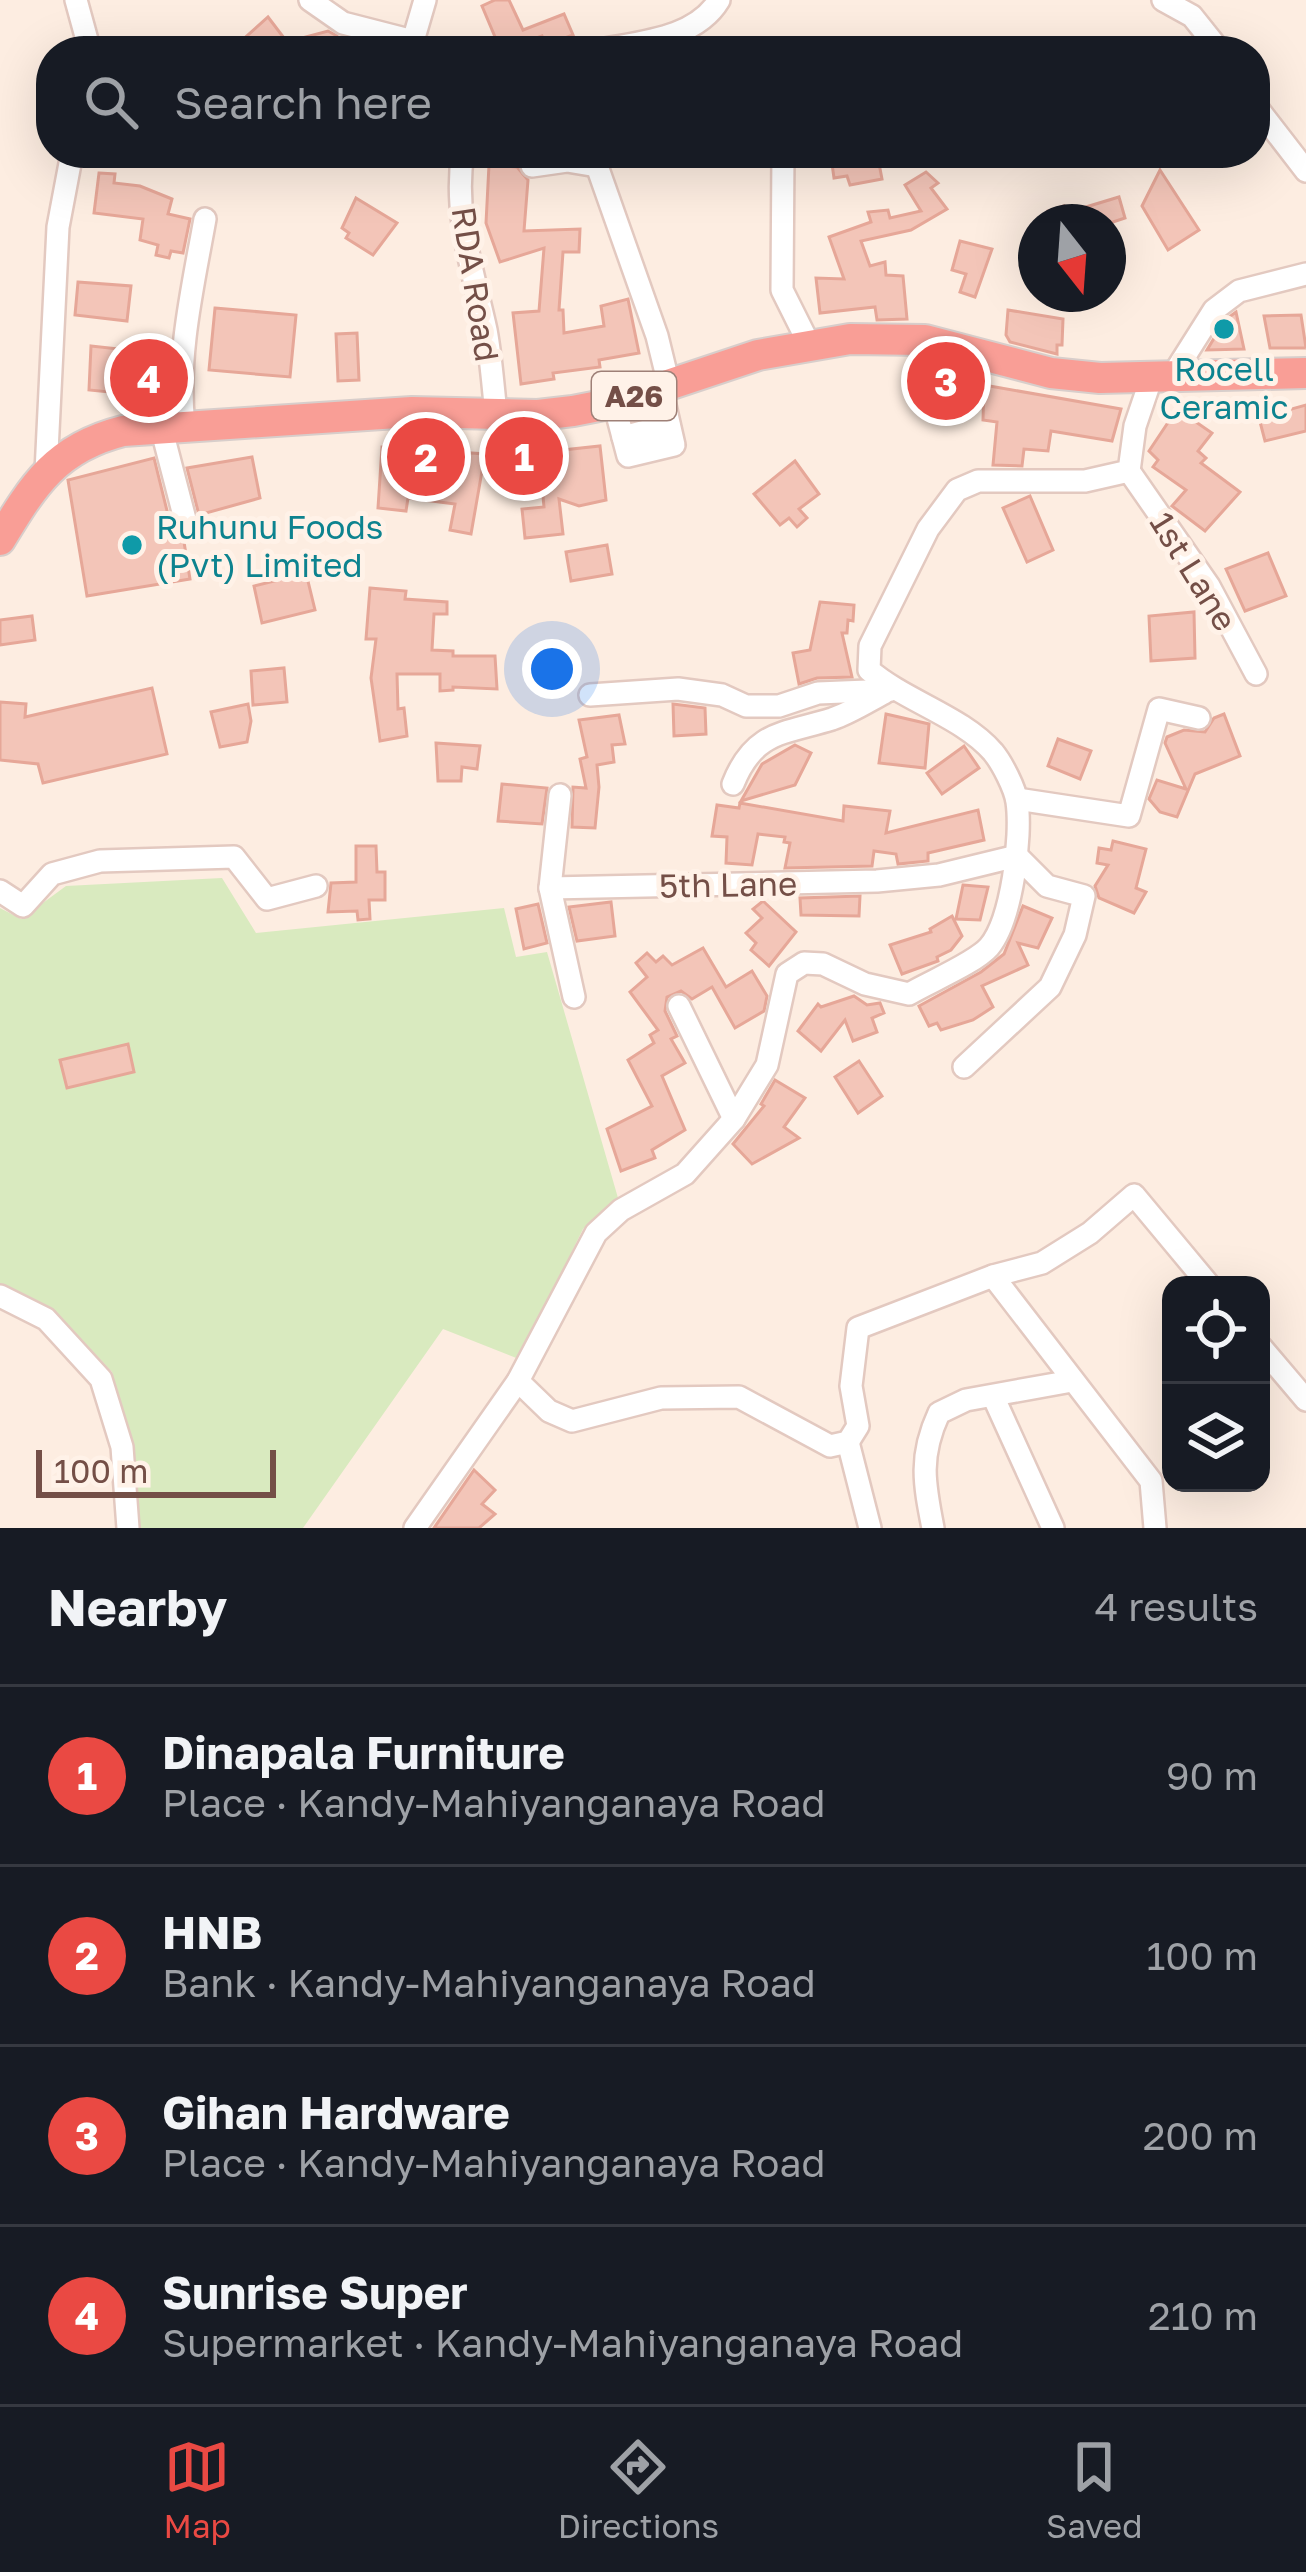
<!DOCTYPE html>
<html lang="en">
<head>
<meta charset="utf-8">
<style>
	body { margin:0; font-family:"Golos Text",sans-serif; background:#20242c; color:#f1f3f6 }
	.controls { position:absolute; right:36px; bottom:36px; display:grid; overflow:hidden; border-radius:24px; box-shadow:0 12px 48px #0002 }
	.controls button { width:108px; height:108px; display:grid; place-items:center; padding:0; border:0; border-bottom:3px solid #363941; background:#171b24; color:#f1f3f6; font:60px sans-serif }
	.compass { position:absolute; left:1018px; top:204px; width:108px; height:108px; border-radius:50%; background:#171b24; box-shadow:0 12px 48px #0002; rotate:163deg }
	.scale { position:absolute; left:36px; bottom:30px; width:240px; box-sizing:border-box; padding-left:12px; border:6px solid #744f47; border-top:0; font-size:33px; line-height:42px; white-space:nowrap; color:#744f47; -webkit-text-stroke:9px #fff2e8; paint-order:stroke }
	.you { position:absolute; left:552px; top:669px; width:42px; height:42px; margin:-30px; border:9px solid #fff; border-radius:50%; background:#1a73e8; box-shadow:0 0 0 18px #1a73e833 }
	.badge { display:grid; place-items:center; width:78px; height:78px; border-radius:50%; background:#ea4943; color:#fff; font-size:39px; font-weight:700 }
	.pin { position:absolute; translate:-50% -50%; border:6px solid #fff; box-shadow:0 3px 12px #0006 }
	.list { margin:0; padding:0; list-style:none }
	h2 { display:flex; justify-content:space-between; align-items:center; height:156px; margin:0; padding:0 48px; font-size:51px }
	h2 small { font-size:39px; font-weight:400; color:#9ea1a6 }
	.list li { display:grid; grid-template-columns:78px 1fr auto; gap:36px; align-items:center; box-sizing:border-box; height:180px; padding:0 48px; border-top:3px solid #363941 }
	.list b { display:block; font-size:45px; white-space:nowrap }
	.list p { margin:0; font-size:39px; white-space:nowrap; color:#9ea1a6 }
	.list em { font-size:39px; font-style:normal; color:#9ea1a6 }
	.icon { flex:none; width:66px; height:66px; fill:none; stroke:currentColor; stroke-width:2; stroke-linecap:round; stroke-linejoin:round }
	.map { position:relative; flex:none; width:1306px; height:1528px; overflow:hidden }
	.search { position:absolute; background:#171b24; box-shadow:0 12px 48px #0002; left:36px; right:36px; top:36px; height:132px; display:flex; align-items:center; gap:30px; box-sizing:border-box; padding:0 42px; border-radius:48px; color:#9ea1a6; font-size:45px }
	.sheet { height:876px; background:#171b24 }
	nav { display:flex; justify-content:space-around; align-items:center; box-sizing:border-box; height:168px; border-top:3px solid #363941; background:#171b24; font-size:33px; color:#9ea1a6 }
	nav a { display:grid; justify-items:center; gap:6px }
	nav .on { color:#ea4943 }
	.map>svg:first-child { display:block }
</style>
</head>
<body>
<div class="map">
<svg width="1306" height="1528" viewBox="0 0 1306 1528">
	<rect width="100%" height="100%" fill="#fdede1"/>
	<polygon fill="#d9eabf" points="222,878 256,933 504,908 516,957 547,952 618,1198 583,1229 519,1359 443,1329 303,1528 140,1528 132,1444 112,1372 53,1309 0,1288 0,908 21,919 66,886"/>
	<g fill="#f3c5b8" stroke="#e6a798" stroke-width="3">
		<polygon points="495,0 509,0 523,30 564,14 573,35 546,45 542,36 501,51 482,6"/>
		<polygon points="268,17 287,42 328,31 337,36 341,51 245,51 239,43"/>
		<polygon points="844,153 877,153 882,179 850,185 847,176 834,178 832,164 846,163"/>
		<polygon points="489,165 517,167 528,180 524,231 580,229 579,252 563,252 559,310 563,310 564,333 604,326 601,306 628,299 639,353 599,360 600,367 553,373 554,379 521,384 513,313 539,311 544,248 500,262 486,223"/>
		<polygon points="1160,170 1199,230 1168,250 1142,206"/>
		<polygon points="926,172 938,183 931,188 947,209 911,230 861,241 870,266 885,262 886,275 903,276 907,319 877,320 875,307 820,313 816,278 844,279 829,237 871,222 868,212 888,210 890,218 921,211 905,185"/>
		<polygon points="99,173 115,174 114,183 140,186 172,199 168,214 190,219 183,253 171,251 169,258 156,255 158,245 140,240 143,219 94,213"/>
		<polygon points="1119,197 1125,218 1113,222 1046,222 1050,217 1048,211 1064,206 1066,213"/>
		<polygon points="356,198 397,223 373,255 346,238 349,233 342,228"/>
		<polygon points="960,241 992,249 975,297 960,292 966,274 952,270"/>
		<polygon points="78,282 131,286 127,321 75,315"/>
		<polygon points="215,308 296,315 290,377 209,370"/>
		<polygon points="1008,310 1063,319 1062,345 1057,345 1057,354 1010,342 1006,335"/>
		<polygon points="1236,312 1244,349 1207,350 1225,320"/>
		<polygon points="1301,315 1306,348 1270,348 1264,316"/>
		<polygon points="357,333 359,380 338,381 336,334"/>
		<polygon points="91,346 119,349 118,357 168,358 167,398 120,397 120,393 89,390"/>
		<polygon points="923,365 965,371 966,390 951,391 943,385 929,385 922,377"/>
		<polygon points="984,385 1121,409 1112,441 1051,431 1048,451 1024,449 1022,466 993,465 997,422 983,420"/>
		<polygon points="1306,405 1306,431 1265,441 1259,418"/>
		<polygon points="1177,409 1212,433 1198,451 1206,458 1201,463 1240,492 1205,531 1172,506 1186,490 1153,467 1158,460 1149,451"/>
		<polygon points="543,443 544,452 600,446 606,500 579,506 559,499 563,534 525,538 522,509 544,507 540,465 506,469 504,447"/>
		<polygon points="382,447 485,454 471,534 450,530 455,504 408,498 406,511 378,508"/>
		<polygon points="252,457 260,498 199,515 187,468"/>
		<polygon points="154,458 172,531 184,542 190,579 87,596 68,480"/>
		<polygon points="795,461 819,494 799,509 807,518 797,527 789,518 780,525 754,494"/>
		<polygon points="1030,496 1053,550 1027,562 1003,508"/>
		<polygon points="607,545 612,574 571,581 566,552"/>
		<polygon points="1268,553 1286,596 1245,611 1226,569"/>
		<polygon points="306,573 315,610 262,623 254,586"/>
		<polygon points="370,588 406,591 405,599 447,602 447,614 434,614 432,650 453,651 453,656 495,656 497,689 453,687 453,690 440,691 440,674 397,674 398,709 404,708 407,736 380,741 371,678 376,639 366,639"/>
		<polygon points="820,602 854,605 853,621 848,620 847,633 842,633 852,677 817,678 799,684 793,653 810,650"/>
		<polygon points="1194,612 1195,658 1151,661 1149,616"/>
		<polygon points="32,616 35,640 0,645 0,620"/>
		<polygon points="284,668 287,702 253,705 251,671"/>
		<polygon points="152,688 167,754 43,783 38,764 0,760 0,702 26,704 25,717"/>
		<polygon points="248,704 251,721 247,742 220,747 211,712"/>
		<polygon points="673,704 705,708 706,734 674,736"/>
		<polygon points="886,714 929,724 925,768 879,763"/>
		<polygon points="1224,714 1240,756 1195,774 1177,817 1160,812 1149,799 1157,780 1186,789 1165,743 1167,737 1184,730 1205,732 1214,718"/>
		<polygon points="619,715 625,744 612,745 614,762 597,765 599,787 595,828 572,827 573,787 586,788 580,759 587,757 579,720"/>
		<polygon points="1058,739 1091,751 1080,779 1048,766"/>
		<polygon points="436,743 480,746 477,769 462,767 461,781 438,781"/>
		<polygon points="795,745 811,753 795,785 741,801 762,764"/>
		<polygon points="964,746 979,768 942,794 927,773"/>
		<polygon points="502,784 547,788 542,824 498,821"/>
		<polygon points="740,803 843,821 844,806 890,811 886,833 978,810 984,840 928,853 928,861 898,864 896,854 874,851 872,866 785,868 790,843 784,842 785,837 758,834 752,865 726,863 727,837 712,836 717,805 739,808"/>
		<polygon points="1113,841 1146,849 1136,888 1146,892 1134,913 1099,898 1095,886 1108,865 1097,863 1099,848 1111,850"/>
		<polygon points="356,846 376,846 377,872 385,872 385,900 369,900 370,919 358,920 357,911 328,912 331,883 356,882"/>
		<polygon points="963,885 988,887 980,920 956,919"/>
		<polygon points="860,896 859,916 801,915 800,898"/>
		<polygon points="763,901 796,932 769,966 751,950 756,943 746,933 762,918 753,909"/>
		<polygon points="611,902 615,936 577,941 569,907"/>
		<polygon points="538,904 547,943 524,949 516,909"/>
		<polygon points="1023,906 1052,918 1038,948 1018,943 1028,965 982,986 993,1007 973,1020 941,1030 937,1023 929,1026 919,1006 981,972 1004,954"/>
		<polygon points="952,916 962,936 951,950 937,957 938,961 902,974 890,945 931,932 930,929"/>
		<polygon points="703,948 726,987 752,971 767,996 764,1011 735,1028 712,987 692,999 681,991 667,997 665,1011 677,1036 671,1039 685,1063 662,1076 685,1130 652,1150 655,1158 621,1171 607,1129 652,1106 628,1060 654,1043 650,1035 658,1030 630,992 647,977 636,963 647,953 656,962 663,956 672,965"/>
		<polygon points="854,996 867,1005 880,1003 884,1013 872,1018 877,1032 853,1041 845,1020 821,1051 798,1031 818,1004 821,1007"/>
		<polygon points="128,1044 134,1072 67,1088 60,1060"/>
		<polygon points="859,1061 882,1096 858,1113 835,1077"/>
		<polygon points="775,1080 805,1098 784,1127 799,1138 752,1164 733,1144 764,1106 761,1104"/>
		<polygon points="474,1470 495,1490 482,1504 495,1514 479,1528 434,1528"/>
	</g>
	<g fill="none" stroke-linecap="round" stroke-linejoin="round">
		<g stroke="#e3c9c0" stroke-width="26">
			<g id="minor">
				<polyline points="76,0 90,51"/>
				<polyline points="310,0 343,23 413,41 418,51"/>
				<polyline points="1163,0 1192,16 1220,51"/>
				<polyline points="413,41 425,0"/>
				<path d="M 595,51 C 637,42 695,40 719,0"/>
				<polyline points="1255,105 1306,171"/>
				<path d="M 463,153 C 453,213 473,271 486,330 C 491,357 493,386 496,414"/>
				<polyline points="783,153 782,290 809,344"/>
				<polyline points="532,166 567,161 597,166 657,336 669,385"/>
				<polyline points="1171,378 1214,310 1239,291 1306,274"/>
				<polyline points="614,403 628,456 674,445 661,388"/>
				<path d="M 184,425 C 176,357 193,286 205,219"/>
				<polyline points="161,427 187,527"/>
				<polyline points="623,437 669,425"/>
				<polyline points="1129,471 1209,586 1256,674"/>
				<polyline points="46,472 58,227 72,153"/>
				<polyline points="590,695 678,689 722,695 746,706 779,706 818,693 892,690"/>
				<path d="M 733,784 C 754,731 783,734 832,719 C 850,713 867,702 884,693"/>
				<polyline points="1017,799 1129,816 1159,709 1199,718"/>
				<polyline points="550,888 560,795"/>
				<polyline points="0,891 23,906 52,874 100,861 234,857 267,899 316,886"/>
				<polyline points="574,997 550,888 877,881 939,875 1017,856 1047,886 1084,896 1075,935 1050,987 964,1067"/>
				<polyline points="679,1006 734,1119"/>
				<polyline points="993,1276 1151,1481 1155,1528"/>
				<polyline points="0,1296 46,1319 101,1379 122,1447 128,1528"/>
				<polyline points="1261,1347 1306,1400"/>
				<polyline points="518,1381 549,1411 572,1421 661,1398 739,1397 830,1446 848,1442 858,1426 851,1386 858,1328 993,1276 1042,1263 1090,1233 1134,1195 1209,1285"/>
				<polyline points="993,1396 1053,1528"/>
				<polyline points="848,1442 870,1528"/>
				<path d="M 415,1528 L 518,1381 L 596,1233 L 621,1210 L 685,1174 L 734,1119 L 767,1065 L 787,974 L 804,963 L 823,964 L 865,984 L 909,994 C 929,982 975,963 989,947 C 1012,920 1022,836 1017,802 C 1015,788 1002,763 993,752 C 963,717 905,701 869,670 L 870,646 L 928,529 L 957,490 L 978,481 L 1085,481 L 1129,471 L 1135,426 L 1151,379"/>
				<path d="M 933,1528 C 924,1483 919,1456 939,1413 L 966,1400 L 1072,1381"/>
			</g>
		</g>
		<g stroke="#d8cecb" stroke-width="34">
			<path id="highway" d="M 0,540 C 34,484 56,448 123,431 L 412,412 L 538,415 L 573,411 L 614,403 L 758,355 L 850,339 L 925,340 L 1051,373 L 1100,378 L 1306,373"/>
		</g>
		<use href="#minor" stroke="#fff" stroke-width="21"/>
		<use href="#highway" stroke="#f99e96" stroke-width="30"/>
	</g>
	<g fill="#0f9aa8" stroke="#fff2e8" stroke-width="4.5">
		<circle cx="1224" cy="329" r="12"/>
		<circle cx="132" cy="545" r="12"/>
	</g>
	<g text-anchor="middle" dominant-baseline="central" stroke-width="10" stroke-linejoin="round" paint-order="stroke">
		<rect fill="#fff2e8" stroke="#9e8077" stroke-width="3" x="592" y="372" width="84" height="48" rx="9"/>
		<g font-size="30" font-weight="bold" fill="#744f47">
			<text x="634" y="396">A26</text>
		</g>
		<g font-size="33" fill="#744f47" stroke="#fff2e8">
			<text transform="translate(476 284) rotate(81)">RDA Road</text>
			<text transform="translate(1194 571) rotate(58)">1st Lane</text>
			<text transform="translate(728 884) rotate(-1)">5th Lane</text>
		</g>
		<g font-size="33" fill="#0d838f" stroke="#fff2e8">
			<text x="1224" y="368">Rocell<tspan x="1224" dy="38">Ceramic</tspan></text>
			<text x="156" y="526" text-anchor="start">Ruhunu Foods<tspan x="156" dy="38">(Pvt) Limited</tspan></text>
		</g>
	</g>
</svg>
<div class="controls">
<button><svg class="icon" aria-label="locate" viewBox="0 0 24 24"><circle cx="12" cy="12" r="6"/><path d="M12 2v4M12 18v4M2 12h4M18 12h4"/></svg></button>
<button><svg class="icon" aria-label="layers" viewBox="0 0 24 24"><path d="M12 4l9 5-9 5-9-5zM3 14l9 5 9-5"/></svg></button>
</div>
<svg class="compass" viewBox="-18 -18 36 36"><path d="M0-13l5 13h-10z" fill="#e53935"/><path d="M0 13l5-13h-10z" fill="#9ea1a6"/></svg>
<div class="scale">100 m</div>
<div class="you"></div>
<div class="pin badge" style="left:524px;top:456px">1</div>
<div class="pin badge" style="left:426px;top:457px">2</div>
<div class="pin badge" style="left:946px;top:381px">3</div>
<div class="pin badge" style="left:149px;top:378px">4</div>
<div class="search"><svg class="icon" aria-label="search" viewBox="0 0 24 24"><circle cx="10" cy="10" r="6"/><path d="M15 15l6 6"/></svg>Search here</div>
</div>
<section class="sheet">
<h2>Nearby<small>4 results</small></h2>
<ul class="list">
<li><span class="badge">1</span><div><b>Dinapala Furniture</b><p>Place · Kandy-Mahiyanganaya Road</p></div><em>90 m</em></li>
<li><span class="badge">2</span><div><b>HNB</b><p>Bank · Kandy-Mahiyanganaya Road</p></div><em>100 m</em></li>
<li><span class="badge">3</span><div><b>Gihan Hardware</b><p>Place · Kandy-Mahiyanganaya Road</p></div><em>200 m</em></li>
<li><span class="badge">4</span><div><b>Sunrise Super</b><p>Supermarket · Kandy-Mahiyanganaya Road</p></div><em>210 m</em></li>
</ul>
</section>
<nav>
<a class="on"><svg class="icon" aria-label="map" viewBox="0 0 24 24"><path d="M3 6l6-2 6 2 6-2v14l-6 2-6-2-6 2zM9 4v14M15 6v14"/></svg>Map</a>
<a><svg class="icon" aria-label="directions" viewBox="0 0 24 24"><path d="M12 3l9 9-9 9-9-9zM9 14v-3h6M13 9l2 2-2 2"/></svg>Directions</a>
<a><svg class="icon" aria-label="saved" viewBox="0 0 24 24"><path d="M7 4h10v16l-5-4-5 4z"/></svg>Saved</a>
</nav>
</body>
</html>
